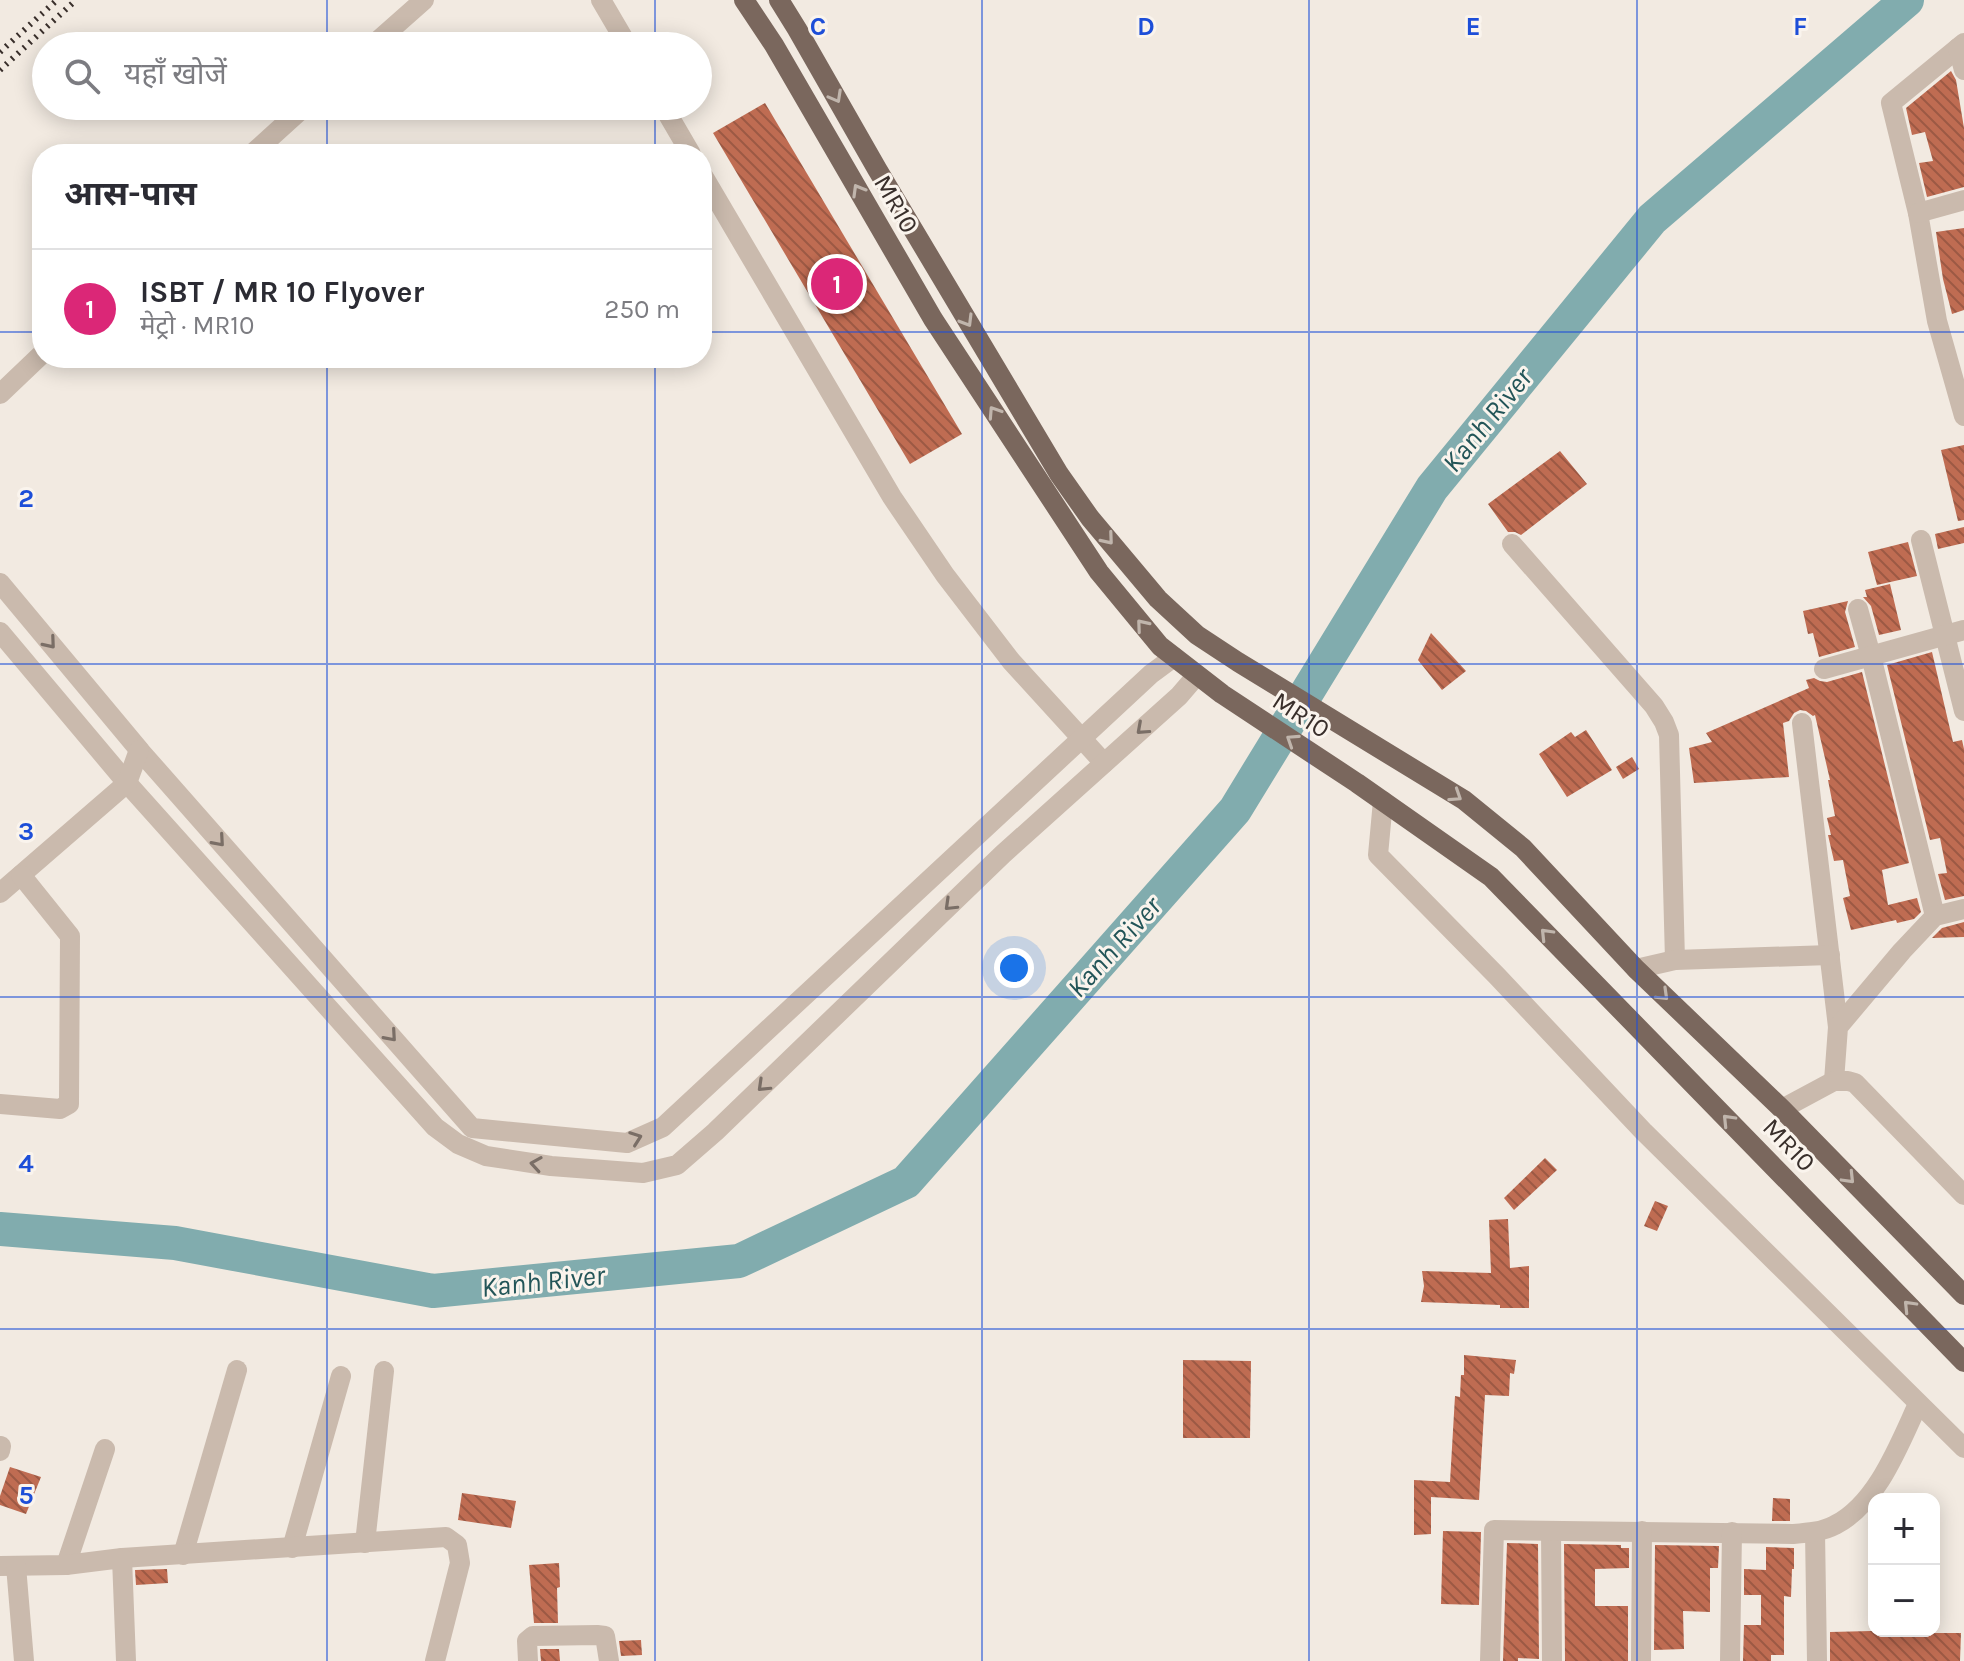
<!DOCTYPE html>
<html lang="hi">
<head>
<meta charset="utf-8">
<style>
	body { margin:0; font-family:Karla,"Noto Sans Devanagari",sans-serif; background:#f2f2f3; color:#2b2b33 }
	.controls { position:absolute; right:24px; bottom:24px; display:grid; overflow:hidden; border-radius:16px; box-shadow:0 4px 20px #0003 }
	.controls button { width:72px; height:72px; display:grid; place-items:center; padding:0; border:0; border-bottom:2px solid #e1e1e2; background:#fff; color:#2b2b33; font:40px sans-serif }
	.you { position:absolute; left:1014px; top:968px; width:28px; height:28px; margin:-20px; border:6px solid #fff; border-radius:50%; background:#1a73e8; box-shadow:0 0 0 12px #1a73e833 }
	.badge { display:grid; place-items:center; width:52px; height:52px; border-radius:50%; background:#db2777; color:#fff; font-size:26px; font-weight:700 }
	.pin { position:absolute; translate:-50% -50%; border:4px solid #fff; box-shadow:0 2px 8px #0006 }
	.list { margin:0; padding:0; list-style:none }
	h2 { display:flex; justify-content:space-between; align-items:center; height:104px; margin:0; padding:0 32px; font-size:34px }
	h2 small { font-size:26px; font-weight:400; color:#7c7c81 }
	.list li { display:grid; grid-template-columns:52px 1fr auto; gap:24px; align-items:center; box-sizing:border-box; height:120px; padding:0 32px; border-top:2px solid #e1e1e2 }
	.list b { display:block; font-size:30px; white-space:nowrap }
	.list p { margin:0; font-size:26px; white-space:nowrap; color:#7c7c81 }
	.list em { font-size:26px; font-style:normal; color:#7c7c81 }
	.icon { flex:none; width:44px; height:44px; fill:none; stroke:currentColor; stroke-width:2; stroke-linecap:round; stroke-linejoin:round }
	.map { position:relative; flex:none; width:1964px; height:1661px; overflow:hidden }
	.search { position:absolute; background:#fff; box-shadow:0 4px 20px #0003; left:32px; top:32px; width:680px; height:88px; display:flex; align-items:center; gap:20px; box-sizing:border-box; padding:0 28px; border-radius:44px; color:#7c7c81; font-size:30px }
	.panel { position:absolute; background:#fff; box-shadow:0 4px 20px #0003; left:32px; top:144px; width:680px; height:224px; border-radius:32px }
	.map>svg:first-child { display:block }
</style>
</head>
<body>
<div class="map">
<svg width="1964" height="1661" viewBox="0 0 1964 1661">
	<defs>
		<pattern id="building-back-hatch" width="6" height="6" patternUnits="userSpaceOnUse" patternTransform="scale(2)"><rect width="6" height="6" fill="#bf6c52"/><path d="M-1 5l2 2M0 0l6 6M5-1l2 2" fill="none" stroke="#9c5944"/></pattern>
	</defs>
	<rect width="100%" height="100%" fill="#f2eae1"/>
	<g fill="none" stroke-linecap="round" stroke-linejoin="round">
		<polyline stroke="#81acae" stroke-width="34" points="0,1229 175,1243 433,1291 739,1261 906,1182 1235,810 1432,488 1652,219 1907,0"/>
	</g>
	<g fill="url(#building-back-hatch)">
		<polygon points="1951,71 1956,80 1964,128 1964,187 1927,197 1919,163 1933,161 1925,132 1912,135 1906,108"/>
		<polygon points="765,103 962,434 910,464 713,133"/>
		<polygon points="1964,228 1964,310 1952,314 1943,279 1936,232"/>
		<polygon points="1964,445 1964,520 1958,521 1941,450"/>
		<polygon points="1560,451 1587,484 1521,535 1515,532 1508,532 1488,504"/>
		<polygon points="1964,527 1964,543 1938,549 1935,534"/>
		<polygon points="1908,542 1917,576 1877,585 1868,552"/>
		<polygon points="1890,584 1901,630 1879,635 1871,606 1863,597 1867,597 1865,590"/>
		<polygon points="1848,601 1845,612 1855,647 1819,657 1813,633 1808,634 1803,611"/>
		<polygon points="1431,633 1466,671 1442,690 1418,660"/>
		<polygon points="1932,652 1953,742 1962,740 1964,749 1964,896 1945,900 1938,874 1947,873 1940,838 1930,840 1887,665"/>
		<polygon points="1862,672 1909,863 1882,870 1888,905 1917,898 1921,912 1914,919 1897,923 1896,920 1851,930 1843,898 1850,896 1843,860 1834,861 1828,835 1831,835 1827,818 1835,816 1828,780 1830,780 1815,715 1813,716 1806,711 1800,710 1794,713 1789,721 1783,723 1789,777 1694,783 1689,748 1712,742 1706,733 1809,688 1806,680 1814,678 1820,681 1827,682"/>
		<polygon points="1586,730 1612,770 1567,797 1539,754 1571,732 1575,737"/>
		<polygon points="1632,757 1639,769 1623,779 1616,767"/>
		<polygon points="1964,922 1964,937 1932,938 1942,928"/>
		<polygon points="1545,1158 1557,1170 1514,1210 1504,1198"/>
		<polygon points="1655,1201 1668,1206 1657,1231 1644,1226"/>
		<polygon points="1508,1219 1510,1268 1529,1266 1529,1308 1500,1308 1500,1305 1421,1302 1424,1286 1422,1271 1491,1273 1489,1220"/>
		<polygon points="1464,1355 1516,1360 1514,1374 1510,1373 1509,1396 1485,1395 1479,1500 1431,1497 1431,1534 1414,1535 1414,1480 1450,1482 1455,1396 1460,1397 1461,1375 1464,1375"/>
		<polygon points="1183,1360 1251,1361 1250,1438 1183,1438"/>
		<polygon points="10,1467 41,1477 26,1514 0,1505 0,1496"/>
		<polygon points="462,1493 516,1501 511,1528 458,1520"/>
		<polygon points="1773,1498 1790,1499 1790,1521 1772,1521"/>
		<polygon points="1443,1531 1481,1532 1479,1605 1441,1604"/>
		<polygon points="1507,1543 1538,1544 1539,1659 1518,1658 1518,1661 1503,1661"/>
		<polygon points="1564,1544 1621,1545 1621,1548 1629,1548 1629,1568 1595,1569 1595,1606 1628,1606 1628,1661 1565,1661"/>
		<polygon points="1655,1545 1719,1546 1718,1568 1710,1568 1710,1612 1683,1611 1684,1649 1654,1650"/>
		<polygon points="1766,1547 1794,1548 1794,1569 1792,1569 1791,1597 1784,1596 1784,1655 1771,1655 1771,1661 1743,1661 1744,1625 1761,1625 1761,1595 1744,1595 1744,1569 1766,1570"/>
		<polygon points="559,1563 560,1587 557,1588 558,1623 534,1623 529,1565"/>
		<polygon points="167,1569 168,1583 136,1585 135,1570"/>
		<polygon points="1871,1631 1887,1631 1888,1633 1961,1633 1960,1661 1830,1661 1830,1632"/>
		<polygon points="641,1640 642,1655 621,1656 619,1641"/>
		<polygon points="540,1649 559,1649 560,1661 541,1661"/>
	</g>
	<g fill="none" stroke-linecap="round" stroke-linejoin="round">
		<g stroke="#cabaad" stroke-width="20">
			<polyline points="601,0 628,46"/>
			<polyline points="1964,43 1891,103 1918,213 1937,321 1964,416"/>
			<polyline points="372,46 424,0"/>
			<polyline points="1958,48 1964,70"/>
			<polyline points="663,106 691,154"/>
			<polyline points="252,154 305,106"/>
			<polyline points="702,174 892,497 945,575 1011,661 1104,763"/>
			<polyline points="1918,213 1964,200"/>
			<polyline points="0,394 42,354"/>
			<polyline points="1921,540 1964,711"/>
			<polyline points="1512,544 1654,706 1664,722 1669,735 1675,960"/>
			<polyline points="0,583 141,752 472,1128 627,1143 663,1127 1151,674 1174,657"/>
			<polyline points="1858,609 1871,656 1935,916"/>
			<polyline points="0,632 127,783 435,1127 458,1144 486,1156 551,1166 643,1173 677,1165 715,1132 1003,854 1179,696 1197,675"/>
			<polyline points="1824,669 1964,630"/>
			<polyline points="1802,723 1838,1027"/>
			<polyline points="0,893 127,783 139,750"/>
			<polyline points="1636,969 1675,960 1830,955"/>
			<polyline points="1834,1081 1838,1027 1902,951 1935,916 1964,909"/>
			<polyline points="0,1104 60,1109 69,1104 70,936 21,875"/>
			<polyline points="0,1451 1,1446"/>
			<polyline points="1551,1531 1552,1661"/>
			<polyline points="1815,1532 1817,1661"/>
			<polyline points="365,1543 384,1371"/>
			<polyline points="292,1548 341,1376"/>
			<polyline points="183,1555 237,1370"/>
			<polyline points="122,1558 446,1537 457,1545 460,1563 435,1661"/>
			<polyline points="66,1565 105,1449"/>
			<polyline points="0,1566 66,1565 122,1558 126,1661"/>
			<polyline points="16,1566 24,1661"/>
			<polyline points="528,1661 527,1641 533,1636 597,1635 605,1636 609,1661"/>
			<path d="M 1490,1661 L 1494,1530 L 1793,1534 C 1807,1533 1822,1532 1835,1525 C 1877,1504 1899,1445 1918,1404"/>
			<polyline points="1641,1661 1642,1531"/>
			<polyline points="1730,1661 1732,1532"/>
		</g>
		<g stroke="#cabaad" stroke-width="20">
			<polyline points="1383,801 1378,855 1497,976 1643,1131 1964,1448"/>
			<polyline points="1782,1109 1834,1081 1848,1081 1855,1083 1964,1195"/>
		</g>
		<g stroke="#7a675d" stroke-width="20">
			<polyline points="744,0 774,45 933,319 1099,572 1160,646 1222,694 1357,783 1491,877 1964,1362"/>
			<polyline points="779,0 797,29 877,169 1059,474 1090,518 1158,599 1197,635 1238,662 1464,800 1523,848 1636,969 1782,1109 1964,1295"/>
		</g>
		<g stroke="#392f2b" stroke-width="6" stroke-dasharray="2 6" stroke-linecap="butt">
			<polyline points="0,52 57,0"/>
			<polyline points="0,70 76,0"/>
		</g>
	</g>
	<defs><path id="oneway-chevron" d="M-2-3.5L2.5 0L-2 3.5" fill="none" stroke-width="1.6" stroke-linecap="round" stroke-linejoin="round" transform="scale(2)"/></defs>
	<g stroke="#c0b5ac">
		<use href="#oneway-chevron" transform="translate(836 97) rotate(61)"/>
		<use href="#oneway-chevron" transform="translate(858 190) rotate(-120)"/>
		<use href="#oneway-chevron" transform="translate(967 321) rotate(59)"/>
		<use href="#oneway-chevron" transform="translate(994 412) rotate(-123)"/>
		<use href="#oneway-chevron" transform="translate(1108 539) rotate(50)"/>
		<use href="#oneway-chevron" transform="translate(1142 625) rotate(-130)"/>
		<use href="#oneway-chevron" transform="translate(1292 740) rotate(-147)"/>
		<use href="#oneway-chevron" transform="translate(1456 796) rotate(33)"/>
		<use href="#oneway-chevron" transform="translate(1546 934) rotate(-134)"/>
		<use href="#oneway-chevron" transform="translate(1663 995) rotate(44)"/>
		<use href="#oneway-chevron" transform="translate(1728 1120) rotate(-134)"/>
		<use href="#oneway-chevron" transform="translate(1849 1178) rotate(46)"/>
		<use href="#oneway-chevron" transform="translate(1909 1306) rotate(-134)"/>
	</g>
	<g stroke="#7a6e66">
		<use href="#oneway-chevron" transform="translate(50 643) rotate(50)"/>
		<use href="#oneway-chevron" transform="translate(1142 729) rotate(138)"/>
		<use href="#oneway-chevron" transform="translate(219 841) rotate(49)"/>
		<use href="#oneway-chevron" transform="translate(950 905) rotate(136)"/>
		<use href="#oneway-chevron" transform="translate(391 1036) rotate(49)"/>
		<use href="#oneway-chevron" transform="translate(763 1086) rotate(136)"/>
		<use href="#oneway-chevron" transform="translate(636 1138) rotate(-20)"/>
		<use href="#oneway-chevron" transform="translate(536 1164) rotate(-171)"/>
	</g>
	<path fill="none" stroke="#1d4ed8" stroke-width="2" stroke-opacity="0.55" d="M 327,0 L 327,46M 655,0 L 655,46M 982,0 L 982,1661M 1309,0 L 1309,1661M 1637,0 L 1637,1661M 327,106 L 327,154M 655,106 L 655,154M 0,332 L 42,332M 702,332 L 1964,332M 327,358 L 327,1661M 655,358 L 655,1661M 0,664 L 1964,664M 0,997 L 1964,997M 0,1329 L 1964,1329"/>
	<g text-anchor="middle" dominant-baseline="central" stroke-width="6" stroke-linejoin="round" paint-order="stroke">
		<g font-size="26" fill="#392f2b" stroke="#faf4ed">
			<text transform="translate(896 204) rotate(60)">MR10</text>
			<text transform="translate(1301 715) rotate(33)">MR10</text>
			<text transform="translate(1789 1145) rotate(46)">MR10</text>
		</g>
		<g font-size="28" font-style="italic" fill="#235558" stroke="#faf4ed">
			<text transform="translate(1487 420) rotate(-51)">Kanh River</text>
			<text transform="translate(1114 947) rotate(-48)">Kanh River</text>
			<text transform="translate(543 1281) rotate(-6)">Kanh River</text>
		</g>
	</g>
	<g font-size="26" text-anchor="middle" font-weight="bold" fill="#1d4ed8" stroke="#faf4ed" stroke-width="6" stroke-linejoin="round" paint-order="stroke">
		<text x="818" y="35">C</text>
		<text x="1146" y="35">D</text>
		<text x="1473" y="35">E</text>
		<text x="1800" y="35">F</text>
		<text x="26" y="507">2</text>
		<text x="26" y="840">3</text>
		<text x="26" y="1172">4</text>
		<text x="26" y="1504">5</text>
	</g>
</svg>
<div class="controls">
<button>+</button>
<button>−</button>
</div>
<div class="you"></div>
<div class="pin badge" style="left:837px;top:284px">1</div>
<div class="search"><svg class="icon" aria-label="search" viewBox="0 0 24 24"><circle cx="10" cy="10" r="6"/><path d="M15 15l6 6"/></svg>यहाँ खोजें</div>
<section class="panel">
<h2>आस-पास<small></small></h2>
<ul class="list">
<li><span class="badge">1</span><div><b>ISBT / MR 10 Flyover</b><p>मेट्रो · MR10</p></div><em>250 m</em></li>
</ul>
</section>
</div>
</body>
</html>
